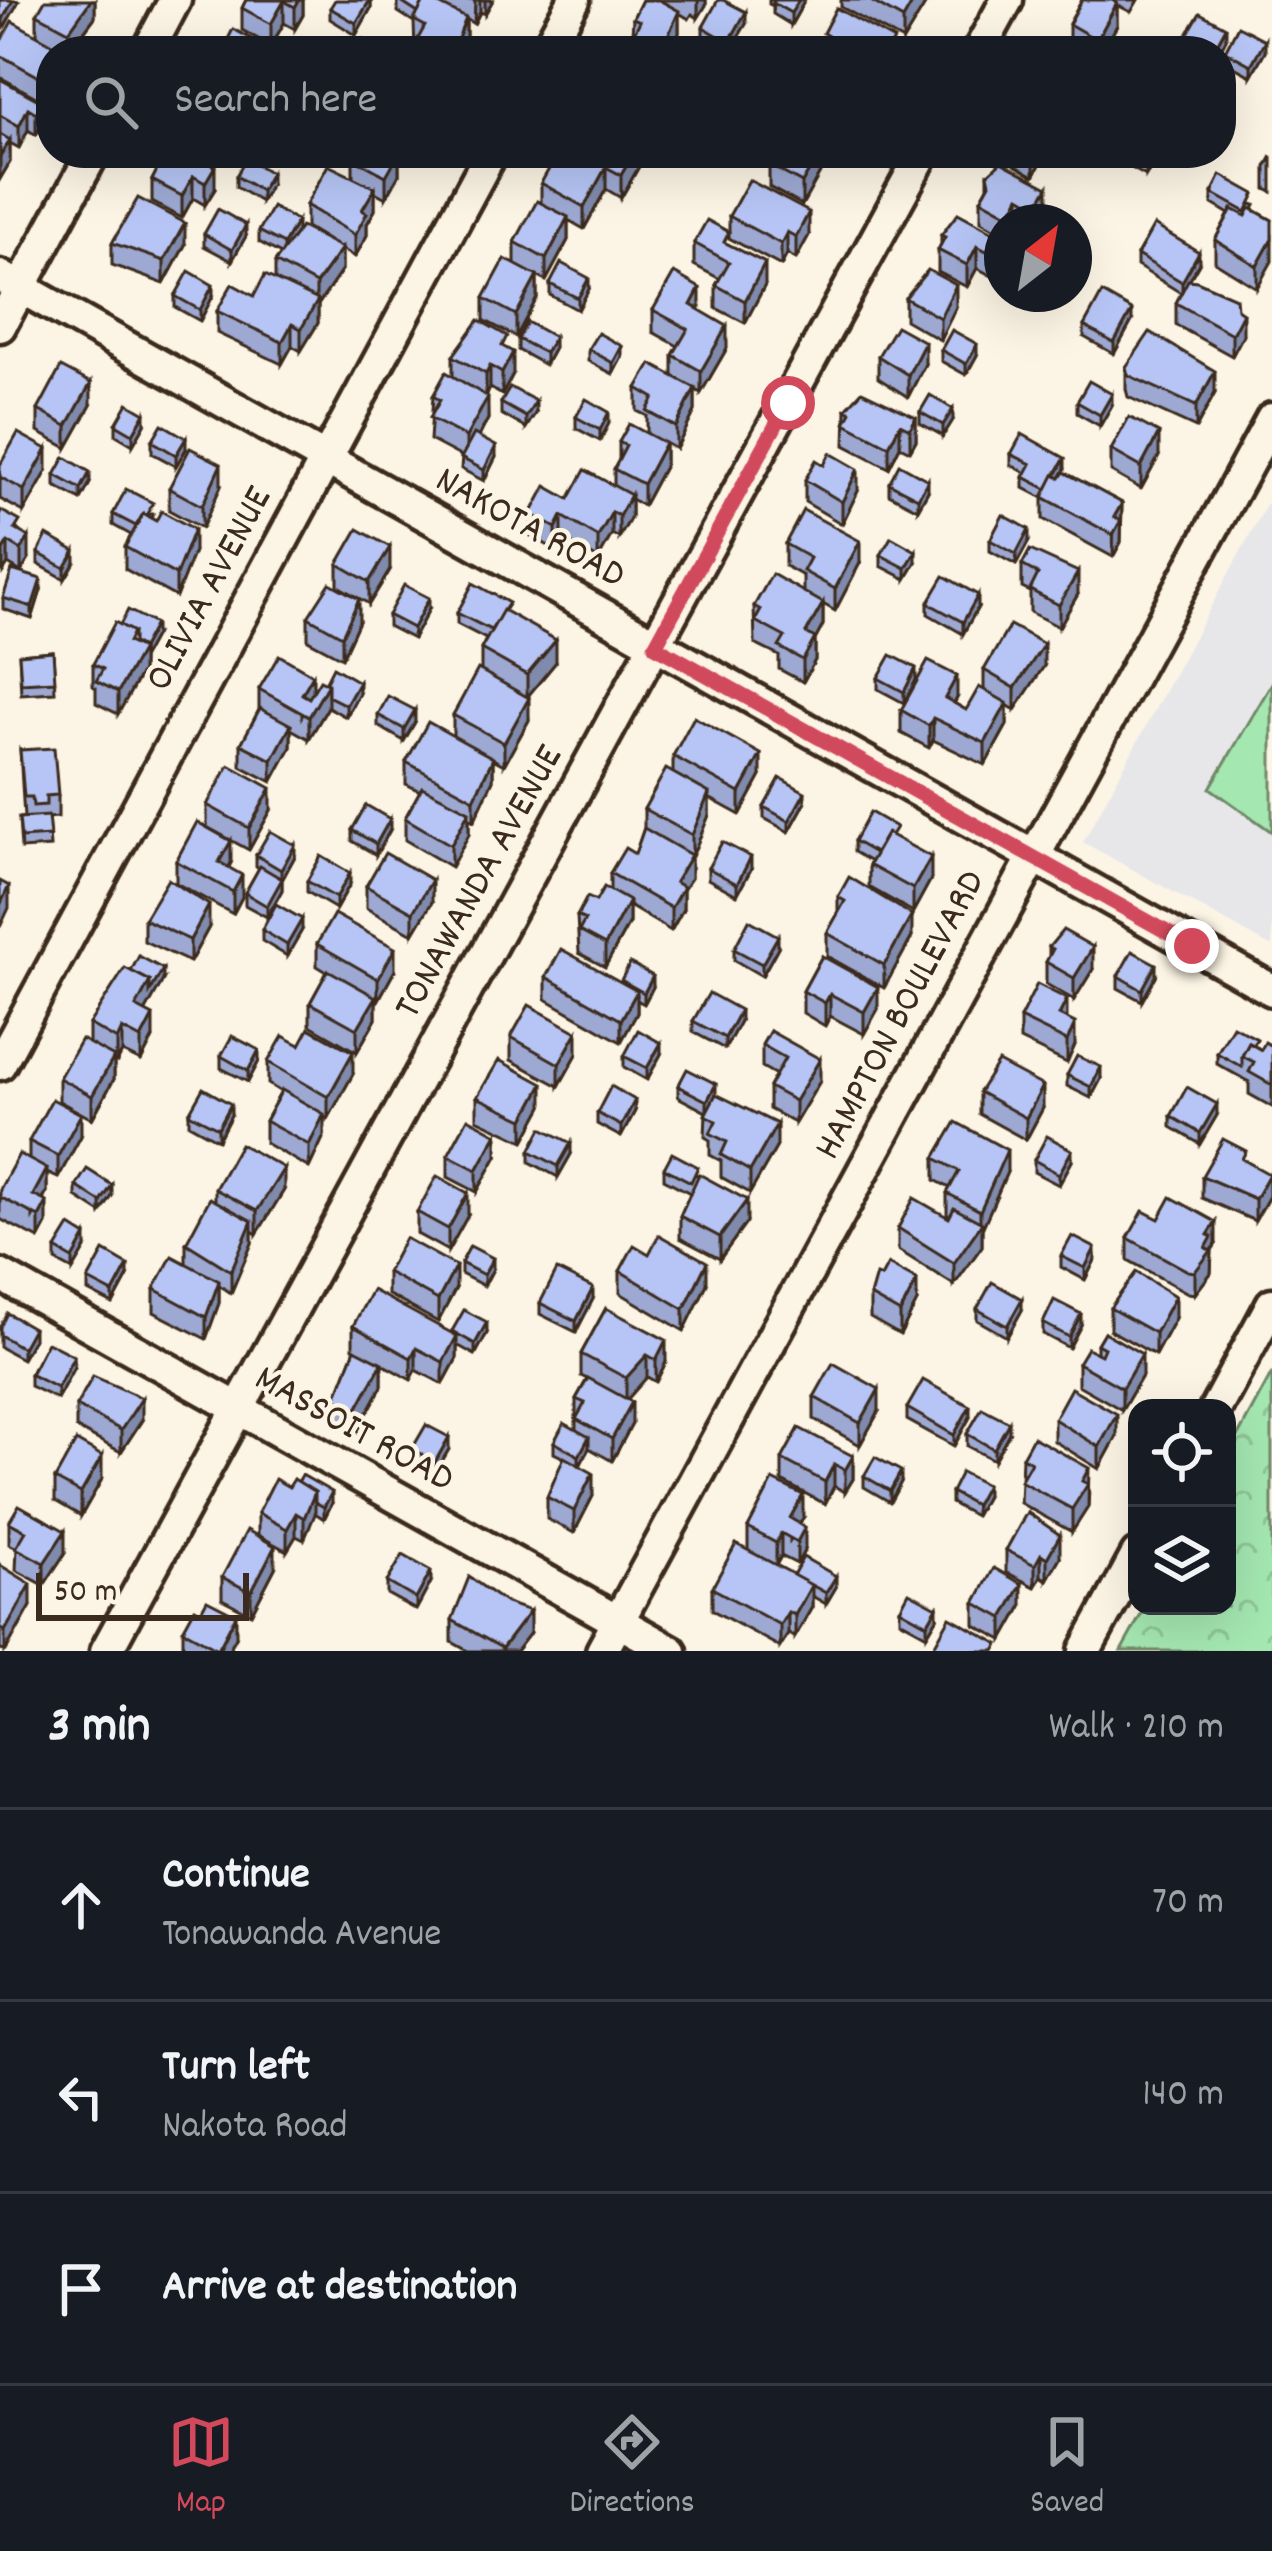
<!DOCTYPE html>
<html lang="en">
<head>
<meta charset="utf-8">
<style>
	body { margin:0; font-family:Dekko,sans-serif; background:#20242c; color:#f1f3f6 }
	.controls { position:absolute; right:36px; bottom:36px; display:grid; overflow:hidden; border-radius:24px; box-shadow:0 12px 48px #0002 }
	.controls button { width:108px; height:108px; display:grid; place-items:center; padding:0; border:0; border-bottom:3px solid #363941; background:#171b24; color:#f1f3f6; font:60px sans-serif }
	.compass { position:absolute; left:984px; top:204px; width:108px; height:108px; border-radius:50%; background:#171b24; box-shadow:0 12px 48px #0002; rotate:31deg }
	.scale { position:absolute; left:36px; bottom:30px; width:213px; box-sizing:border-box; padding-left:12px; border:6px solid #3b2a1e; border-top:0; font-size:33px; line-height:42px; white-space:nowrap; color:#3b2a1e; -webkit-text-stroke:9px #fcf5e5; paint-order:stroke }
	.stop { position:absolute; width:36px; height:36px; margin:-27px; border:9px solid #d1495b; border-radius:50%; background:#fff }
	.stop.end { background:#d1495b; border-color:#fff; box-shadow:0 3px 12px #0008 }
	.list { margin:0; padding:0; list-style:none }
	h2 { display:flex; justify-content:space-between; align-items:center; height:156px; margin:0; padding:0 48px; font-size:51px }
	h2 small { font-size:39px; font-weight:400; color:#9ea1a6 }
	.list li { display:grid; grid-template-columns:78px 1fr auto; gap:36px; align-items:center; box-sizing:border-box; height:192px; padding:0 48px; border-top:3px solid #363941 }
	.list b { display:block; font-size:45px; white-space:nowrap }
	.list p { margin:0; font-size:39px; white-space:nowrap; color:#9ea1a6 }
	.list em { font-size:39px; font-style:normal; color:#9ea1a6 }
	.icon { flex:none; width:66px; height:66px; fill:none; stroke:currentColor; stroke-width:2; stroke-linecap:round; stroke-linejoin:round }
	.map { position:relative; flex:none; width:1272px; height:1651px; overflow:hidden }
	.search { position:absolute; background:#171b24; box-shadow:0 12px 48px #0002; left:36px; right:36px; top:36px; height:132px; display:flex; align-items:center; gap:30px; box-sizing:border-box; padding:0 42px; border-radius:48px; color:#9ea1a6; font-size:45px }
	.sheet { height:732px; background:#171b24 }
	nav { display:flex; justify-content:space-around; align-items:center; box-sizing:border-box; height:168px; border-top:3px solid #363941; background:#171b24; font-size:33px; color:#9ea1a6 }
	nav a { display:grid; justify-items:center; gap:6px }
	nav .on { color:#d1495b }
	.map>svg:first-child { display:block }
</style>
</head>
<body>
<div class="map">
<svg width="1272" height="1651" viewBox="0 0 1272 1651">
	<defs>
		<pattern id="forest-crowns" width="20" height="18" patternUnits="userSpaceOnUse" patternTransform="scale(3)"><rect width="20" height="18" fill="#a4e7b1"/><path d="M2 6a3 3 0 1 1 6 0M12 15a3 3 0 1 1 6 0" fill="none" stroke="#8ec698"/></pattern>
	</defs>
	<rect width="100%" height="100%" fill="#fcf5e5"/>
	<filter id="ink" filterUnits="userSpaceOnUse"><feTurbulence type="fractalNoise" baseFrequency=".00833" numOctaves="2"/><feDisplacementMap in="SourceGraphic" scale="24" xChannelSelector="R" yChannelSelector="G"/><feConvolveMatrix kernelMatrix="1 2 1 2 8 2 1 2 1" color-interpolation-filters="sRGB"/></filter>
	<g filter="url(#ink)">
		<polygon fill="#e7e7ea" points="1272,494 1272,947 1083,842"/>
		<polygon fill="url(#forest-crowns)" stroke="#708868" stroke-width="3" points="1272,1373 1272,1651 1121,1651 1146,1606 1227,1606 1227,1456"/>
		<polygon fill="#a4e7b1" stroke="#708868" stroke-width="3" points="1272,683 1272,832 1210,788"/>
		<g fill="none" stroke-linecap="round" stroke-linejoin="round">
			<g stroke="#3b2a1e" stroke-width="39">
				<g id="minor">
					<polyline points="148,51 175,0"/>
					<polyline points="546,51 574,0"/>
					<polyline points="979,51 1007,0"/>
					<polyline points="0,276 1272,990"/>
					<polyline points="0,326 93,153"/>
					<polyline points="0,1064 491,153"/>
					<polyline points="0,1275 671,1651"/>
					<polyline points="1216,1408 1272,1304"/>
					<polyline points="106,1651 923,153"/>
					<polyline points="602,1651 1272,419"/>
					<polyline points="1085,1651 1137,1555"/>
				</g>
			</g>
			<use href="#minor" stroke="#fcf5e5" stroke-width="30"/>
		</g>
		<g fill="#9da9d3" stroke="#3b2a1e" stroke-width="3">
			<polygon points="95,0 95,17 70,51 60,48 60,51 51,51 51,86 43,101 0,77 0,43 37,35 37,14"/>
			<polygon points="246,0 303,0 303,15 295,29 284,23 271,46 242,30 242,8"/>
			<polygon points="371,0 371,8 356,35 330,19 330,8"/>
			<polygon points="437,0 493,0 485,14 480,12 474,24 466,19 466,40 462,51 415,51 414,22 398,12 398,1 437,3"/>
			<polygon points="642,0 706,0 706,5 698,18 692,14 689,19 679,13 679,33 671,51 631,51 633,18"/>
			<polygon points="769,0 805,0 791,25 773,14 773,6 769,4"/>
			<polygon points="841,0 928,0 903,41 841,7"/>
			<polygon points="1082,0 1138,0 1131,12 1117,5 1117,25 1103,51 1078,51 1069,46 1069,24"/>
			<polygon points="746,24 730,51 726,51 703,38 703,27"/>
			<polygon points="1185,38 1226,39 1220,51 1188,51 1185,50"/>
			<polygon points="1225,51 1265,51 1251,76 1225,62"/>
			<polygon points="0,79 42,102 42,124 36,135 28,130 19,148 10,143 10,162 0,179"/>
			<polygon points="166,153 215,189 205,205 193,198 182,218 152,202 152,180"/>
			<polygon points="195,153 221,153 215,164"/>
			<polygon points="348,153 402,153 399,158 399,175 386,198 375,192 375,210 367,224 367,235 355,257 342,249 342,270 318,305 318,323 301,351 292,346 282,364 217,333 217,311 254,296 275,280 275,262 281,254 259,242 259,231 297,232 329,241 306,227 306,205 353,177 353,158 348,155"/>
			<polygon points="572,153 659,153 655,161 642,153 642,161 621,198 606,189 584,229 568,220 568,240 546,281 537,276 537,298 516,337 484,320 484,298 515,264 515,242 541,203 541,183"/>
			<polygon points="821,153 821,171 802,205 769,187 769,165"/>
			<polygon points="1006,153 1046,153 1034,176 1006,160"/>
			<polygon points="1104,153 1154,153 1154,162 1146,176"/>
			<polygon points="1272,156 1272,192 1266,189 1266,167"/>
			<polygon points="988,174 1048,209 1041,222 1026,222 1020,219 1018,222 1002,222 1002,233 981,221 981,199 988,186"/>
			<polygon points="236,176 271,184 261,202 236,187"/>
			<polygon points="1212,193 1255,205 1253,209 1272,220 1257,288 1215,262 1215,240 1229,214 1212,204"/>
			<polygon points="729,216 809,235 796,259 787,254 781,266 729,238"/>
			<polygon points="204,234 246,236 232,261 204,246"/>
			<polygon points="941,235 1002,237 994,277 977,268 967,287 938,272 938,250 941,244"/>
			<polygon points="112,243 185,245 164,284 112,265"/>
			<polygon points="694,243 729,245 765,285 745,323 716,308 716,285 720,279 694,265"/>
			<polygon points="1137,255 1199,263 1189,280 1237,309 1243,335 1232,356 1176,325 1176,303 1181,293 1137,266"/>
			<polygon points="550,284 589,289 578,310 550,295"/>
			<polygon points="175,296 213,296 200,321 175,307"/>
			<polygon points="905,298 956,307 940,340 905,320"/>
			<polygon points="653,310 700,311 727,348 701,393 695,390 695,411 676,449 665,443 665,465 643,506 631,499 631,517 619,538 612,534 598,559 562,538 556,550 531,536 531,514 569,499 614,485 614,469 619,460 619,442 647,433 647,416 637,411 637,388 673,376 673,355 678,346 653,332"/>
			<polygon points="1132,321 1114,354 1084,337 1084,326"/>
			<polygon points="518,339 554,348 545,365 518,350"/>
			<polygon points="507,349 513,374 502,395 490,388 487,395 488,419 479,437 496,457 484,481 461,469 462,457 430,440 433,396 453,376 453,356"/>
			<polygon points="588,349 622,357 613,374 588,361"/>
			<polygon points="941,350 977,355 966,375 941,361"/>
			<polygon points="878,356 925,364 908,397 878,378"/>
			<polygon points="1126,367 1215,393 1196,428 1128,397 1126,389"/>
			<polygon points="1077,402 1112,405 1100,426 1077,413"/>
			<polygon points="501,403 536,412 526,428 501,414"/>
			<polygon points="91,405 67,448 38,432 38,410"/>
			<polygon points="846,409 916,417 916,440 910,451 900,446 889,468 845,445"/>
			<polygon points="920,412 953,420 943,436 920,423"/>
			<polygon points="576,417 609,423 600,441 576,428"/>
			<polygon points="116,424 145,424 133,445 116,435"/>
			<polygon points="152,441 186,449 176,466 152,453"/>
			<polygon points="1111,450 1159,456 1141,489 1111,472"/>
			<polygon points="1011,454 1065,469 1064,472 1122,503 1121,542 1113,557 1043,519 1043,498 1024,488 1024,477 1026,473 1011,465"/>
			<polygon points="0,465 47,471 24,512 0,499"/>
			<polygon points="55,475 90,483 81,500 55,486"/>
			<polygon points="805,480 858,491 842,524 805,502"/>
			<polygon points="889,483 928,491 918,509 889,494"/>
			<polygon points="221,486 202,528 169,510 169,488"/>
			<polygon points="0,510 20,532 29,559 21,572 8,564 3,572 0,570"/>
			<polygon points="113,514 153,514 151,518 194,551 176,597 125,569 125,547 131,535 113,525"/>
			<polygon points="990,540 1029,541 1016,565 990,551"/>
			<polygon points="785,544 860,563 835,611 823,604 823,625 815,640 815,660 803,682 779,669 779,656 755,644 754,606 803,592 803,576 785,566"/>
			<polygon points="38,553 75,562 65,579 38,564"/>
			<polygon points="881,555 916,562 906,579 881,566"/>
			<polygon points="338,564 390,570 369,604 338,586"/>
			<polygon points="1022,565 1078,594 1059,627 1030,612 1030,592 1022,588"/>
			<polygon points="41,590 32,619 3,609 3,598"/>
			<polygon points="928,603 978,607 963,634 928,614"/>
			<polygon points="429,609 413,639 388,626 388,615"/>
			<polygon points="457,613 509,614 556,662 527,697 529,720 504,765 493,759 493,780 474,821 469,818 469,834 451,867 405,840 405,818 420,791 406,784 406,762 453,736 453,715 481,671 481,649 486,639 457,624"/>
			<polygon points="308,617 359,621 342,658 308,640"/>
			<polygon points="155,635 142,658 142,671 118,714 96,703 96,688 93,686 93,664"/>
			<polygon points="53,651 55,692 21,694 19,654"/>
			<polygon points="1044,666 1015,710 1007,705 1007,725 985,765 933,740 929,748 901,733 901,710 957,698 954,703 966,710 984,689 984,670"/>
			<polygon points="878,678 916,680 904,703 878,689"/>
			<polygon points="259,689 313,692 359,693 346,717 328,707 309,739 291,729 291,747 272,782 241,766 241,744 259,710"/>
			<polygon points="378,715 415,722 404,741 378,726"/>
			<polygon points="20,750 58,795 58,817 48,818 50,847 21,849 19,818 24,818"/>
			<polygon points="673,756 761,776 740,815 709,798 709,815 691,857 691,878 683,890 683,909 671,931 629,906 629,923 605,967 579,953 577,916 610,891 610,873 635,854 644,828 644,809 673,773"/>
			<polygon points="805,803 789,832 764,818 764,807"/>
			<polygon points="207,805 271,810 249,850 207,827"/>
			<polygon points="352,830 390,830 376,855 352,841"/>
			<polygon points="896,838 931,879 913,912 869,887 869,865 871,862 854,852 854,841"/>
			<polygon points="256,855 295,856 282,880 282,890 267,917 245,905 245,893 259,868 256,866"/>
			<polygon points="176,861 231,863 228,868 242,897 233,914 176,883"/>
			<polygon points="708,868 751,869 737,895 708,879"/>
			<polygon points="307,881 350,884 336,909 307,892"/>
			<polygon points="366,886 432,902 413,934 366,908"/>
			<polygon points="838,897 912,937 884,988 827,956 827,933 838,914"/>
			<polygon points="144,919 209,927 190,962 144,941"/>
			<polygon points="262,930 302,930 287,956 262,941"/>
			<polygon points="317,944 395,970 378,1001 376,1000 376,1019 357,1052 310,1025 310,1003 327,972 317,966"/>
			<polygon points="778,947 762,976 734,960 734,949"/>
			<polygon points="1049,947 1093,969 1074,1000 1046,984 1046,962 1049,957"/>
			<polygon points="822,956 878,1009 864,1034 830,1016 825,1026 803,1013 803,991"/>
			<polygon points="1118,976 1156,976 1142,1001 1118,988"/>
			<polygon points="546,977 621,982 653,987 644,1004 637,1000 637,1013 621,1042 546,999"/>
			<polygon points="163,980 145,1012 153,1038 141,1061 122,1052 117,1062 114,1060 114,1079 92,1119 59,1101 59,1078 89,1043 89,1024"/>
			<polygon points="1020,1018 1067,1019 1075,1045 1067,1063 1020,1040"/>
			<polygon points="693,1021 740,1021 725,1049 693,1032"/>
			<polygon points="770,1031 820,1081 795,1123 769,1109 769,1087 776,1075 762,1067 762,1045"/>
			<polygon points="511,1037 577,1054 559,1086 511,1060"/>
			<polygon points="1272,1046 1272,1107 1249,1094 1249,1082 1217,1064 1217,1053 1257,1047 1261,1050"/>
			<polygon points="661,1054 647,1080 624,1067 624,1056"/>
			<polygon points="221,1056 259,1061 248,1082 221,1068"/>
			<polygon points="268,1062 353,1074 328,1119 324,1117 324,1136 309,1168 265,1143 265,1121 281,1092 268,1084"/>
			<polygon points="1067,1075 1101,1079 1091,1098 1067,1086"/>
			<polygon points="678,1086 716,1094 777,1146 750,1193 721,1177 721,1161 710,1155 710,1140 705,1137 706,1112 678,1097"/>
			<polygon points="979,1092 1043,1108 1026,1140 979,1114"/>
			<polygon points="477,1097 543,1106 524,1141 477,1119"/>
			<polygon points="635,1111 621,1137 597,1124 597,1113"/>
			<polygon points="189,1113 231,1115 218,1140 189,1124"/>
			<polygon points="1217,1115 1200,1144 1171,1127 1171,1116"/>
			<polygon points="81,1136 58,1178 47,1173 47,1192 43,1200 47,1224 39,1239 0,1219 0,1189 29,1160 29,1141"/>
			<polygon points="530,1151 571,1154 558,1177 530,1162"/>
			<polygon points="448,1155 497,1156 477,1192 448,1177"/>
			<polygon points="935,1158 1007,1172 982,1229 982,1246 954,1285 898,1250 898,1228 949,1216 947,1215 947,1193 950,1188 935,1180"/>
			<polygon points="1034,1160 1072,1161 1059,1185 1034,1172"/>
			<polygon points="1246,1161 1269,1196 1255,1221 1202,1198 1202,1176"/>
			<polygon points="664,1168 698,1175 747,1222 720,1259 680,1238 680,1216 690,1193 664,1179"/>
			<polygon points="76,1186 112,1196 101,1213 76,1197"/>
			<polygon points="215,1189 284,1190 257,1234 252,1231 252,1243 231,1293 219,1285 219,1303 206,1339 154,1312 154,1289 186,1263 186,1243 215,1200"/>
			<polygon points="417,1212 468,1215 448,1251 417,1234"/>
			<polygon points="1159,1219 1216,1244 1212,1250 1211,1273 1195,1294 1188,1293 1128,1260 1128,1238"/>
			<polygon points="86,1248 73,1270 56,1261 56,1249"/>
			<polygon points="649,1254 707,1284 684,1331 620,1293 620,1271"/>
			<polygon points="1061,1256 1095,1260 1085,1280 1061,1267"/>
			<polygon points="461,1263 493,1269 484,1286 461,1274"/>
			<polygon points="387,1272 456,1288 438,1322 387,1294"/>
			<polygon points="128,1276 113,1304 88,1291 88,1280"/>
			<polygon points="870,1296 917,1302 900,1335 870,1318"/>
			<polygon points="593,1299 576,1332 540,1314 540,1303"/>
			<polygon points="606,1308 666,1362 656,1382 647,1377 627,1399 632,1424 612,1461 589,1448 580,1466 593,1496 574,1533 547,1519 547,1497 564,1458 554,1453 554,1442 576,1430 576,1399 587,1379 581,1376 581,1354"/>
			<polygon points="1110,1308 1175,1318 1155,1355 1110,1330"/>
			<polygon points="977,1309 1022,1310 1007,1337 977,1320"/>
			<polygon points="1043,1323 1081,1325 1069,1348 1043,1334"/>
			<polygon points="353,1326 452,1334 452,1331 487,1333 475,1355 457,1345 457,1358 443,1384 416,1370 411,1380 382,1364 382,1386 357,1432 336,1420 336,1398 355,1349 353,1348"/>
			<polygon points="0,1327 33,1339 22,1359 0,1347"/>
			<polygon points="1104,1332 1142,1376 1122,1410 1078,1385 1078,1363 1097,1353 1097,1344"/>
			<polygon points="74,1367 57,1399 30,1386 30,1374"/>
			<polygon points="814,1397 879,1411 860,1445 814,1419"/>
			<polygon points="76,1406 142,1420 121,1452 76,1428"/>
			<polygon points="907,1408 970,1417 954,1446 907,1420"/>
			<polygon points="1054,1419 1117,1436 1099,1469 1054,1441"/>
			<polygon points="1009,1433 994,1460 967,1446 967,1434"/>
			<polygon points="412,1449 449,1449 435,1473 412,1461"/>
			<polygon points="853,1456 853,1479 845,1492 834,1486 825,1504 782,1481 782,1459"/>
			<polygon points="1022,1457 1089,1490 1088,1507 1072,1532 1020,1503"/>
			<polygon points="864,1476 901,1482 890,1502 864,1487"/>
			<polygon points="55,1479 102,1479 81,1516 55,1501"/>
			<polygon points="289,1487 332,1503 324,1519 315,1513 304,1540 296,1536 287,1551 258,1535 258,1513"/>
			<polygon points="951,1492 986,1496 975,1516 951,1503"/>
			<polygon points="803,1518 799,1523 805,1549 797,1564 781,1556 776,1565 793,1575 836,1587 826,1604 812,1596 812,1607 795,1637 788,1634 780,1647 712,1610 712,1588 748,1550 748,1528"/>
			<polygon points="9,1522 65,1553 44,1585 16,1570 17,1548 9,1544"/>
			<polygon points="1006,1550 1060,1557 1047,1580 1041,1576 1035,1587 1006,1572"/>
			<polygon points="0,1565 31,1606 6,1651 0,1650"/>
			<polygon points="275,1568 251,1614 222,1599 222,1577"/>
			<polygon points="387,1582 431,1582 416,1610 387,1594"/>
			<polygon points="975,1603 1022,1606 1003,1640 975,1625"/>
			<polygon points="900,1609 937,1618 927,1635 900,1620"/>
			<polygon points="452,1620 530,1633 516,1651 468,1651 452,1642"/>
			<polygon points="183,1630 236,1637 228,1651 183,1651"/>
		</g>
		<g fill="#7f8aac" stroke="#3b2a1e" stroke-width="3">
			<polygon points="13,0 19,1 3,30 3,19"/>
			<polygon points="91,0 95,0 95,17 69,51 69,31"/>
			<polygon points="299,0 303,0 303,15 295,29 295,7"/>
			<polygon points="370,0 371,0 371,8 356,35 356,23"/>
			<polygon points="475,0 480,0 480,12 474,24"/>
			<polygon points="485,0 493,0 485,14"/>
			<polygon points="698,0 706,0 706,5 698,18"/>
			<polygon points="799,0 805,0 791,25 791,13"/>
			<polygon points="914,0 928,0 903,41 903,19"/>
			<polygon points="284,1 284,23 271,46 271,24"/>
			<polygon points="1117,3 1117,25 1103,51 1097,51 1097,40"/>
			<polygon points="679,11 679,33 671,51 661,51"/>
			<polygon points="746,12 746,24 729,51 729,42"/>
			<polygon points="466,18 466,40 462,51 453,51"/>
			<polygon points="1226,27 1226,39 1220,51 1213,51"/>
			<polygon points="1265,40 1265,51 1251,76 1251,65"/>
			<polygon points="51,64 51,86 43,101 43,79"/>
			<polygon points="42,102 42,124 36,135 36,113"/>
			<polygon points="28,108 28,130 19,148 19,126"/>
			<polygon points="10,140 10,162 0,179 0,157"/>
			<polygon points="392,153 402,153 399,158 399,175 386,198 386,176"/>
			<polygon points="634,153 642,153 642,161 621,198 621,175"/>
			<polygon points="819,153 821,153 821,171 802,205 802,183"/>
			<polygon points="1034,153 1046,153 1034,176"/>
			<polygon points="1154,153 1154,162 1146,176 1146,165"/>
			<polygon points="215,166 215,189 205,205 205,183"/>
			<polygon points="606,167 606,189 584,229 584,207"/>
			<polygon points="271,173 271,184 261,202 261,191"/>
			<polygon points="193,176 193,198 182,218 182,196"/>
			<polygon points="1048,187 1048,209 1041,222 1037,222 1037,206"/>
			<polygon points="375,188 375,210 367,224 367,235 355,257 355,235 362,210"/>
			<polygon points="1020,196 1020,219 1018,222 1010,222 1010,215"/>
			<polygon points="809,212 809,235 796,259 796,237"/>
			<polygon points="568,217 568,240 546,281 546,259"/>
			<polygon points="297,221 297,232 284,256 284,244"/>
			<polygon points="185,223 185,245 164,284 164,261"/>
			<polygon points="246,225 246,236 232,261 232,250"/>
			<polygon points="787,232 787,254 781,266 781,244"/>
			<polygon points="1002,239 1002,261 994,277 994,255"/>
			<polygon points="1272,239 1272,261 1257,288 1257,266"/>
			<polygon points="977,246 977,268 967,287 967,265"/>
			<polygon points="342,248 342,270 318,305 318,323 301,351 301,329 316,302 316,284"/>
			<polygon points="1199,252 1199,263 1182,293 1182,282"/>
			<polygon points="765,263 765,285 745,323 745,301"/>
			<polygon points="537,276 537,298 516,337 516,315"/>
			<polygon points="589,278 589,289 578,310 578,298"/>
			<polygon points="213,285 213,296 200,321 200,310"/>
			<polygon points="956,285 956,307 940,340 940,318"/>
			<polygon points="700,288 700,310 691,305"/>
			<polygon points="1132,310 1132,321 1114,354 1114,343"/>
			<polygon points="1243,313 1243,335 1232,356 1232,334"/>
			<polygon points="292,324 292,346 282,364 282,342"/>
			<polygon points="727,326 727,348 701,393 701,371"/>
			<polygon points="554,337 554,348 545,365 545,353"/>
			<polygon points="925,342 925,364 908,397 908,375"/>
			<polygon points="977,344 977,355 966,375 966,364"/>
			<polygon points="622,346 622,357 613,374 613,363"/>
			<polygon points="513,352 513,374 502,395 502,373"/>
			<polygon points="490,366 490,388 486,396 486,374"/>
			<polygon points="1215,371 1215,393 1196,428 1196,406"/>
			<polygon points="91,383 91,405 67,448 67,426"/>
			<polygon points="695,388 695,411 676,449 676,427"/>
			<polygon points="1112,394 1112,405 1100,426 1100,415"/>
			<polygon points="488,397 488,419 466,459 466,437"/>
			<polygon points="536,401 536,412 526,428 526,417"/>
			<polygon points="953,409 953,420 943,436 943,425"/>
			<polygon points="609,412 609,423 600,441 600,430"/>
			<polygon points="145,413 145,424 133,445 133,434"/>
			<polygon points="916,417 916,440 910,451 910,429"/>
			<polygon points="900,424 900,446 889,468 889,446"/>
			<polygon points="1159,433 1159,456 1141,489 1141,467"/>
			<polygon points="186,438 186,449 176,466 176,455"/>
			<polygon points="665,443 665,465 643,506 643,484"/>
			<polygon points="496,446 496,457 484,481 484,470"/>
			<polygon points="47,449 47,471 24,512 24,490"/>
			<polygon points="1065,458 1065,469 1048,501 1048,490"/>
			<polygon points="221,464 221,486 202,528 202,506"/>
			<polygon points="858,469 858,491 842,524 842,502"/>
			<polygon points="90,472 90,483 81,500 81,489"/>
			<polygon points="928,480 928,491 918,509 918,498"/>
			<polygon points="631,495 631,517 619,538 619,516"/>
			<polygon points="1122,503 1121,542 1113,557 1114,517"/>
			<polygon points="612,512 612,534 598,559 598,537"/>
			<polygon points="562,516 562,538 556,550 556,528"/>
			<polygon points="194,529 194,551 176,597 176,575"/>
			<polygon points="1029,529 1029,541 1016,565 1016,554"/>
			<polygon points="29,537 29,559 21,572 21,550"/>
			<polygon points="860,541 860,563 835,611 835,589"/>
			<polygon points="8,542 8,564 3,572 3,550"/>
			<polygon points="390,547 390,570 369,604 369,582"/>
			<polygon points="75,551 75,562 65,579 65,568"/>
			<polygon points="916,551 916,562 906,579 906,568"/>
			<polygon points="1078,572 1078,594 1059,627 1059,605"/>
			<polygon points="41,579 41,590 32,619 32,607"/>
			<polygon points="978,595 978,607 963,634 963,622"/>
			<polygon points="429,598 429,609 413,639 413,628"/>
			<polygon points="359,599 359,621 342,658 342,636"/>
			<polygon points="823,603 823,625 815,640 815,660 803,682 803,660 806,633"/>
			<polygon points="155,624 155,635 142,659 142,648"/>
			<polygon points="556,640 556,662 527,697 527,675"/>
			<polygon points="1044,644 1044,666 1015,710 1015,688"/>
			<polygon points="142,649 142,671 118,714 118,692"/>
			<polygon points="916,668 916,680 904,703 904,692"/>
			<polygon points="313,675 313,697 302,716 302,694"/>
			<polygon points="957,676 957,698 945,720 945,698"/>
			<polygon points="359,682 359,693 346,717 346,705"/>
			<polygon points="328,684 328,707 309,739 309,717"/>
			<polygon points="529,698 529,720 504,765 504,743"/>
			<polygon points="1007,703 1007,725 985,765 985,743"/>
			<polygon points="415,710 415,722 404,741 404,729"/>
			<polygon points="933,718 933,740 929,748 929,726"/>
			<polygon points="291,725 291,747 272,782 272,760"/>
			<polygon points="761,754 761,776 740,815 740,793"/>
			<polygon points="493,758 493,780 474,821 474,799"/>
			<polygon points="271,788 271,810 249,850 249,828"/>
			<polygon points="805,792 805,803 789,832 789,821"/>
			<polygon points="709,793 709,815 692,857 692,835"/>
			<polygon points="469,811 469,834 451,867 451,845"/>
			<polygon points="390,819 390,830 376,855 376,844"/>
			<polygon points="231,841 231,863 219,885 219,862"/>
			<polygon points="295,845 295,856 282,880 282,890 267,917 267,906 281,879 281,870"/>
			<polygon points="691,855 691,878 683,890 683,909 671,931 671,908 675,882"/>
			<polygon points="751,857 751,869 737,895 737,884"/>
			<polygon points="931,857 931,879 913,912 913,889"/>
			<polygon points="350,873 350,884 336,909 336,898"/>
			<polygon points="242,875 242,897 233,914 233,892"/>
			<polygon points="432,880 432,902 413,934 413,912"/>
			<polygon points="9,886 9,908 0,927 0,905"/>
			<polygon points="629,901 629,923 605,967 605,945"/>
			<polygon points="209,905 209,927 190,962 190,940"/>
			<polygon points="912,915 912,937 884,988 884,965"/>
			<polygon points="302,919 302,930 287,956 287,945"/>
			<polygon points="778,936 778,947 762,976 762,964"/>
			<polygon points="1093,947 1093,969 1074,1000 1074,978"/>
			<polygon points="395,948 395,970 378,1001 378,979"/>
			<polygon points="1156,964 1156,976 1142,1001 1142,990"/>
			<polygon points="163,969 163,980 136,1029 136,1007 150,981"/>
			<polygon points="653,976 653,987 644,1004 644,993"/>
			<polygon points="878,987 878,1009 864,1034 864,1012"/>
			<polygon points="637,991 637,1013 621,1042 621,1020"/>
			<polygon points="830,994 830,1016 825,1026 825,1003"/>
			<polygon points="376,997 376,1019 357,1052 357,1029"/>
			<polygon points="1067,999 1067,1021 1059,1015"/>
			<polygon points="740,1010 740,1021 725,1049 725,1038"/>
			<polygon points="153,1016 153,1038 141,1061 141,1039"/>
			<polygon points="1075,1023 1075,1045 1067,1063 1067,1041"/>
			<polygon points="122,1029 122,1052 117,1062 117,1040"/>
			<polygon points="577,1032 577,1054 559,1086 559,1064"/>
			<polygon points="661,1043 661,1054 647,1080 647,1068"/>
			<polygon points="259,1050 259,1061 248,1082 248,1071"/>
			<polygon points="353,1052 353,1074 328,1119 328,1097"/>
			<polygon points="114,1057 114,1079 92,1119 92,1096"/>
			<polygon points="820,1059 820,1081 795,1123 795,1101"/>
			<polygon points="1101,1067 1101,1079 1091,1098 1091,1087"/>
			<polygon points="543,1084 543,1106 524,1141 524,1119"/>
			<polygon points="716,1084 716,1095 707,1112 707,1101"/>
			<polygon points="1043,1086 1043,1108 1026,1140 1026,1118"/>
			<polygon points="635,1100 635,1111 621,1137 621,1126"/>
			<polygon points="231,1104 231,1115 218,1140 218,1128"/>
			<polygon points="1217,1104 1217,1115 1200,1144 1200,1133"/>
			<polygon points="81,1114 81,1136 58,1178 58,1156"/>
			<polygon points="324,1114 324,1136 309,1168 309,1145"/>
			<polygon points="777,1124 777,1146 750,1193 750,1171"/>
			<polygon points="497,1134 497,1156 477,1192 477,1170"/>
			<polygon points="571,1143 571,1154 558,1177 558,1166"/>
			<polygon points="1007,1150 1007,1172 982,1229 982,1246 954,1285 954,1263 980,1226 980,1211"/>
			<polygon points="1072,1150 1072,1161 1059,1185 1059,1174"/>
			<polygon points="284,1168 284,1190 257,1234 257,1211"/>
			<polygon points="47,1169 47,1192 33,1217 33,1195"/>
			<polygon points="1269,1174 1269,1196 1255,1221 1255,1199"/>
			<polygon points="112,1185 112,1196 101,1213 101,1202"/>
			<polygon points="468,1193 468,1215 448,1251 448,1229"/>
			<polygon points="747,1200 747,1222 720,1259 720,1237"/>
			<polygon points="47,1202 47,1224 39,1239 39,1217"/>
			<polygon points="252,1221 252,1243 231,1293 231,1271"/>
			<polygon points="1216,1222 1216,1244 1212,1250 1211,1273 1195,1294 1195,1272 1208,1235"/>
			<polygon points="86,1236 86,1248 73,1270 73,1259"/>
			<polygon points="1095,1248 1095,1260 1085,1280 1085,1268"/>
			<polygon points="493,1258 493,1269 484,1286 484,1275"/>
			<polygon points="707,1262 707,1284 684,1331 684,1309"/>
			<polygon points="128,1265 128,1276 113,1304 113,1293"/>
			<polygon points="456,1266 456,1288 438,1322 438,1300"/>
			<polygon points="917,1280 917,1302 900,1335 900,1313"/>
			<polygon points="219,1281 219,1303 206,1339 206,1317"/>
			<polygon points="593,1288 593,1299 576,1332 576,1321"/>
			<polygon points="1175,1296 1175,1318 1155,1355 1155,1333"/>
			<polygon points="1022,1299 1022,1310 1007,1337 1007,1326"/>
			<polygon points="1081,1314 1081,1325 1069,1348 1069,1337"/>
			<polygon points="487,1322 487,1333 475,1355 475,1344"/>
			<polygon points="33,1328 33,1339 22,1359 22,1348"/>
			<polygon points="457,1336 457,1358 443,1384 443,1362"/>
			<polygon points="666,1340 666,1362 656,1382 656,1360"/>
			<polygon points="416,1348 416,1370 411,1380 411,1358"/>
			<polygon points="1142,1354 1142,1376 1122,1410 1122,1388"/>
			<polygon points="647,1355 647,1377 626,1401 626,1378"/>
			<polygon points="74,1356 74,1367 57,1399 57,1388"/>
			<polygon points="382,1363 382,1386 357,1432 357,1409"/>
			<polygon points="879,1389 879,1411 860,1445 860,1423"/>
			<polygon points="142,1398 142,1420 121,1452 121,1430"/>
			<polygon points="632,1402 632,1424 612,1461 612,1439"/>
			<polygon points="970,1406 970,1417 954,1446 954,1435"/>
			<polygon points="1117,1414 1117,1436 1099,1469 1099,1447"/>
			<polygon points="1009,1422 1009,1433 994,1460 994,1449"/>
			<polygon points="449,1437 449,1449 435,1473 435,1462"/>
			<polygon points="589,1437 589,1448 579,1467 579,1456"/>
			<polygon points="102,1456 102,1479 81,1516 81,1493"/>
			<polygon points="853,1456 853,1479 845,1492 845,1470"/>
			<polygon points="834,1464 834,1486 825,1504 825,1482"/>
			<polygon points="1089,1468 1088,1507 1072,1532 1072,1509 1082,1481"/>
			<polygon points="901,1471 901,1482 890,1502 890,1491"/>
			<polygon points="593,1473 593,1496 574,1533 574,1511"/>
			<polygon points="986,1485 986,1496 975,1516 975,1505"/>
			<polygon points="315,1492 315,1514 304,1540 304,1518"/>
			<polygon points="332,1492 332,1503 324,1519 324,1507"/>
			<polygon points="803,1495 803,1518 790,1540 790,1518"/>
			<polygon points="296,1513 296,1536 287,1551 287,1529"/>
			<polygon points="805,1527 805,1549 797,1564 797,1542"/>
			<polygon points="65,1531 65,1553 44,1585 44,1563"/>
			<polygon points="781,1533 781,1556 776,1565 776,1543"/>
			<polygon points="1060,1535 1060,1557 1047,1580 1047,1558"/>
			<polygon points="275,1546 275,1568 251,1614 251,1592"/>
			<polygon points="1041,1554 1041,1576 1035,1587 1035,1565"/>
			<polygon points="431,1571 431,1582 416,1610 416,1599"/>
			<polygon points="836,1576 836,1587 826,1604 826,1593"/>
			<polygon points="31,1584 31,1606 5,1651 5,1631"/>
			<polygon points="812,1584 812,1607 795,1637 795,1615"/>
			<polygon points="1022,1584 1022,1606 1003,1640 1003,1618"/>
			<polygon points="937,1607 937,1618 927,1635 927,1624"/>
			<polygon points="530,1611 530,1633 516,1651 502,1651 502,1648"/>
			<polygon points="788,1612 788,1634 780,1647 780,1625"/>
			<polygon points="236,1615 236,1637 228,1651 218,1651"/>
		</g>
		<g fill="#b6c5f5" stroke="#3b2a1e" stroke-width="3">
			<polygon points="0,0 13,0 3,19 0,18"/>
			<polygon points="45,0 91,0 69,31 37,14"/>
			<polygon points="246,0 299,0 295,7 284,1 271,24 242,8"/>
			<polygon points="335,0 370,0 356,23 330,8"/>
			<polygon points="398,0 425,0 418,13"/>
			<polygon points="425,0 431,0 466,18 453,51 430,51 415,44 425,26 414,20"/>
			<polygon points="642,0 659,0 679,11 661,51 653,51 631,39 640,21 633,18"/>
			<polygon points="718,0 723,0 746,12 729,42 703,27"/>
			<polygon points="775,0 799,0 791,13 773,3"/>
			<polygon points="869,0 914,0 903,19"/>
			<polygon points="1082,0 1112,0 1117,3 1097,40 1069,24"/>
			<polygon points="836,8 894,40 888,51 830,51 822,47 828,36 823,33"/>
			<polygon points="1200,13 1226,27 1213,51 1208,51 1185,38"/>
			<polygon points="12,21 60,48 58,51 51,51 51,64 43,79 0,55 0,43"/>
			<polygon points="1238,26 1265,40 1251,65 1225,51"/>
			<polygon points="233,29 265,46 262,51 222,51"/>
			<polygon points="364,39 385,51 358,51"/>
			<polygon points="300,43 315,51 295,51"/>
			<polygon points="0,79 42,102 36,113 28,108 19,126 0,115"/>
			<polygon points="0,134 10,140 0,157"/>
			<polygon points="166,153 191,153 215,166 205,183 193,176 182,196 152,180"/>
			<polygon points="356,153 399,153 386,176 353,158"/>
			<polygon points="558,153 569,157 572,153 634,153 621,175 606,167 584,207 541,183"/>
			<polygon points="776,153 819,153 802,183 769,165"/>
			<polygon points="1124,153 1153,153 1146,165"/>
			<polygon points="246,158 271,173 261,191 236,176"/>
			<polygon points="1001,162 1048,187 1037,206 1020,196 1010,215 981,199 990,183 988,174"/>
			<polygon points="328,165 375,188 362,210 367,213 355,235 306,205"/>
			<polygon points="1221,175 1255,194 1246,212 1212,193"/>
			<polygon points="749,180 809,212 796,237 787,232 781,244 729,216"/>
			<polygon points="138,198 185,223 164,261 112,243"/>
			<polygon points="537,201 568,217 546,259 515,242"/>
			<polygon points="272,207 297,221 284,244 259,231"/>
			<polygon points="1250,208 1272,220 1272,239 1257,266 1215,240 1232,209 1246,216"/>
			<polygon points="218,209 246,225 232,250 204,234"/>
			<polygon points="958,213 1002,237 994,255 977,246 967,265 938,250 945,237 941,235"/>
			<polygon points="707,220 729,232 724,242 765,263 745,301 716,285 729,262 694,243"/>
			<polygon points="1154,225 1199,252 1182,282 1137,255"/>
			<polygon points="301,227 342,248 316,284 275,262"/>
			<polygon points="505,259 537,276 516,315 484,298"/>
			<polygon points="561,263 589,278 578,298 550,284"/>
			<polygon points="928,270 956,285 940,318 905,298"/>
			<polygon points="189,271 213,285 200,310 175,296"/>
			<polygon points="674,273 700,288 691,305 727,326 701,371 673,355 688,329 653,310"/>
			<polygon points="265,275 318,300 301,329 292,324 282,342 217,311 232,284 254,296"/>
			<polygon points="1188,280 1197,281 1236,298 1237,309 1243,313 1232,334 1176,303"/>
			<polygon points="1102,293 1132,310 1114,343 1084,326"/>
			<polygon points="479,320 507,336 502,346 513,352 502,373 490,366 486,374 453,356"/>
			<polygon points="527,322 554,337 545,353 518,339"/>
			<polygon points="896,326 925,342 908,375 878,356"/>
			<polygon points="952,330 977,344 966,364 941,350"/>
			<polygon points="1150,332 1215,371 1196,406 1128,375 1126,367"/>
			<polygon points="598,333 622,346 613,363 588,349"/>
			<polygon points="651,364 695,388 676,427 647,411 654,398 637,388"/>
			<polygon points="61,367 91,383 67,426 38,410"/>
			<polygon points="446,372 488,397 466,437 430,418 440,400 433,396"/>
			<polygon points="1089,381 1112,394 1100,415 1077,402"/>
			<polygon points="510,387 536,401 526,417 501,403"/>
			<polygon points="862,391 916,417 910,429 900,424 889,446 845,423 851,412 846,409"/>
			<polygon points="930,395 953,409 943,425 920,412"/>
			<polygon points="586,399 609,412 600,430 576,417"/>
			<polygon points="128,403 145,413 133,434 116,424"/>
			<polygon points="1129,417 1159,433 1141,467 1111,450"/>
			<polygon points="162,424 186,438 176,455 152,441"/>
			<polygon points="629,424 665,443 643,484 614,469 626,446 619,442"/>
			<polygon points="18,433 47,449 24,490 0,477 0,465"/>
			<polygon points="474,434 496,446 484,470 461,458"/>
			<polygon points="1022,434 1065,458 1047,489 1024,477 1031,464 1011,454"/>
			<polygon points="190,448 221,464 202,506 169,488"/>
			<polygon points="830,453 858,469 842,502 805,480 816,460 824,465"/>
			<polygon points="65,457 90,472 81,489 55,475"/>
			<polygon points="899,464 928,480 918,498 889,483"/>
			<polygon points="585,470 631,495 619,516 612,512 598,537 562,516 556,528 531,514 546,486 569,499"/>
			<polygon points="1064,472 1122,503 1114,517 1121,520 1113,535 1043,497 1054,475 1060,478"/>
			<polygon points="126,489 153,503 146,516 143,514 136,526 113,514"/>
			<polygon points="0,510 20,521 15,529 29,537 21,550 8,542 3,550 0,548"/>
			<polygon points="803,510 860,541 835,589 803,571 810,558 785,544"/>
			<polygon points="161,511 194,529 176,575 125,547 143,514 156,521"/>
			<polygon points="1003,515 1029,529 1016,554 990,540"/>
			<polygon points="358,529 390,547 369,582 338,564"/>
			<polygon points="47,535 75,551 65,568 38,553"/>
			<polygon points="891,537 916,551 906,568 881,555"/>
			<polygon points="1030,550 1078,572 1059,605 1030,590 1038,574 1022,565"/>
			<polygon points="12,570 41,579 32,607 3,598"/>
			<polygon points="772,574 823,603 806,633 815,638 803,660 779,647 785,637 755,621 761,610 754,606"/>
			<polygon points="944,576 978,595 963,622 928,603"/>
			<polygon points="330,583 359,599 342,636 308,617"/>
			<polygon points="473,583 509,603 491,630 457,613"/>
			<polygon points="404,585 429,598 413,628 388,615"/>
			<polygon points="128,610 155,624 142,648 133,643 133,632 120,625"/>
			<polygon points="503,610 556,640 527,675 481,649"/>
			<polygon points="115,622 133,632 128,642 142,649 118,692 96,681 103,669 93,664"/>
			<polygon points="1010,625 1044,644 1015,688 984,670"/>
			<polygon points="53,651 55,681 21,683 19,654"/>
			<polygon points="279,655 313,675 302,694 309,698 320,680 328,684 309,717 259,689"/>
			<polygon points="891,655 916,668 904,692 878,678"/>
			<polygon points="928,661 957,676 945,698 966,710 979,687 1007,703 985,743 933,718 929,726 901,710"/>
			<polygon points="333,667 359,682 346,705 328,696 328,684 325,683"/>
			<polygon points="478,669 529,698 504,743 453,715"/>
			<polygon points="388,696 415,710 404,729 378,715"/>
			<polygon points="260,708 291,725 272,760 241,744"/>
			<polygon points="694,717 761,754 740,793 673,756"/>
			<polygon points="428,722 493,758 474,799 406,762"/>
			<polygon points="54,748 58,795 46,796 46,805 33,806 32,797 24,797 20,750"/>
			<polygon points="229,765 271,788 249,828 207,805"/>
			<polygon points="666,769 709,793 692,835 644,809"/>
			<polygon points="780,778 805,792 789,821 764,807"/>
			<polygon points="422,787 469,811 451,845 405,818"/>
			<polygon points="366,805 390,819 376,844 352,830"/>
			<polygon points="870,812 896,827 891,835 887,833 875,853 854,841"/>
			<polygon points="48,816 50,836 21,838 19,818"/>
			<polygon points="197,822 231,841 219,862 242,875 233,892 176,861"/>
			<polygon points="644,828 691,855 675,882 683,887 671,908 610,873 625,848 635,854"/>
			<polygon points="270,831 295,845 281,870 256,855"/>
			<polygon points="887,833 931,857 913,889 869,865"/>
			<polygon points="722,842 751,857 737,884 708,868"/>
			<polygon points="385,853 432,880 413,912 366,886"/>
			<polygon points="321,856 350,873 336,898 307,881"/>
			<polygon points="260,866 282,879 267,906 245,893"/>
			<polygon points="849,877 912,915 884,965 827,933 845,901 838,897"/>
			<polygon points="168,879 209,905 190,940 144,919"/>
			<polygon points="0,881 9,886 0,905"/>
			<polygon points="604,887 629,901 605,945 579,931 585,920 577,916 587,897 596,901"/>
			<polygon points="276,904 302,919 287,945 262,930"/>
			<polygon points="334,914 395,948 378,979 317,944"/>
			<polygon points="749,920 778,936 762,964 734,949"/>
			<polygon points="1063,930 1093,947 1074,978 1046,962 1053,949 1049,947"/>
			<polygon points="561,949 637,991 621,1020 546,977"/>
			<polygon points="1132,951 1156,964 1142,990 1118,976"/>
			<polygon points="139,956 163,969 150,992 150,981 131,971"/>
			<polygon points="822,956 878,987 864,1012 830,994 825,1003 803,991"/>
			<polygon points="630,963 653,976 644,993 621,980"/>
			<polygon points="125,968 150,981 136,1007 153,1016 141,1039 122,1029 117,1040 89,1024"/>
			<polygon points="328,970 376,997 357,1029 310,1003"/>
			<polygon points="1037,984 1067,999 1059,1015 1075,1023 1067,1041 1020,1018"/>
			<polygon points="709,993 740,1010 725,1038 693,1021"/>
			<polygon points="529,1005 577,1032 559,1064 511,1037"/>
			<polygon points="1233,1026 1257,1039 1254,1045 1249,1043 1242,1056 1242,1067 1217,1053"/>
			<polygon points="309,1028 353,1052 328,1097 268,1062 283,1036 300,1045"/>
			<polygon points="638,1030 661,1043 647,1068 624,1056"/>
			<polygon points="770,1031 820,1059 795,1101 769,1087 785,1058 762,1045"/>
			<polygon points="232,1036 259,1050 248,1071 221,1056"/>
			<polygon points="81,1039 114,1057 92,1096 59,1078"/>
			<polygon points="1265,1042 1272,1046 1272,1085 1249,1072 1254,1062 1242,1056 1249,1043 1261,1050"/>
			<polygon points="1077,1056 1101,1067 1091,1087 1067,1075"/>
			<polygon points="499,1060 543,1084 524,1119 477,1097"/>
			<polygon points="998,1062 1043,1086 1026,1118 979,1092"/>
			<polygon points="687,1069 716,1084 707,1101 678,1086"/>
			<polygon points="611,1086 635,1100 621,1126 597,1113"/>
			<polygon points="1187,1087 1217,1104 1200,1133 1171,1116"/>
			<polygon points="203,1088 231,1104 218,1128 189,1113"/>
			<polygon points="282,1090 324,1114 309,1145 265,1121"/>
			<polygon points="716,1094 777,1124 750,1171 721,1155 727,1142 710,1133 716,1121 705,1115"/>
			<polygon points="52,1099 81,1114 58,1156 29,1141"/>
			<polygon points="468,1118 497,1134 477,1170 448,1155"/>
			<polygon points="956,1122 1007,1150 980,1211 947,1193 959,1171 935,1158"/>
			<polygon points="542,1128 571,1143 558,1166 530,1151"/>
			<polygon points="1047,1136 1072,1150 1059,1174 1034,1160"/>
			<polygon points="1223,1139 1246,1151 1242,1159 1269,1174 1255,1199 1202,1176"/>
			<polygon points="240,1144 284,1168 257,1211 215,1189"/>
			<polygon points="672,1153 698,1167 691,1182 664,1168"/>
			<polygon points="19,1154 47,1169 33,1195 47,1202 39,1217 0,1197 0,1189"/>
			<polygon points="87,1169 112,1185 101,1202 76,1186"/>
			<polygon points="699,1174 747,1200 720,1237 680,1216"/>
			<polygon points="437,1176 468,1193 448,1229 417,1212"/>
			<polygon points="1171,1197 1216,1222 1208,1235 1212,1237 1206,1248 1211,1251 1195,1272 1188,1271 1128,1238 1143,1211 1159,1219"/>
			<polygon points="210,1198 252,1221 231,1271 186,1243"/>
			<polygon points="914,1198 949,1218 954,1208 982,1223 954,1263 898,1228"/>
			<polygon points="70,1226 86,1236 73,1259 56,1249"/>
			<polygon points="659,1235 707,1262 684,1309 620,1271 634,1245 649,1254"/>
			<polygon points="1072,1236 1095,1248 1085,1268 1061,1256"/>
			<polygon points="405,1238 456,1266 438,1300 387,1272"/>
			<polygon points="470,1246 493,1258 484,1275 461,1263"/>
			<polygon points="104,1251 128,1265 113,1293 88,1280"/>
			<polygon points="172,1256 219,1281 206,1317 154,1289"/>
			<polygon points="888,1264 917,1280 900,1313 870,1296 876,1275 881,1277"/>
			<polygon points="557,1270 593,1288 576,1321 540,1303"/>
			<polygon points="1136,1272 1175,1296 1155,1333 1110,1308"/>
			<polygon points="992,1282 1022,1299 1007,1326 977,1309"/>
			<polygon points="372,1290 457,1336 443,1362 416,1348 411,1358 353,1326"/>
			<polygon points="1054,1300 1081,1314 1069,1337 1043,1323"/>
			<polygon points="606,1308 666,1340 656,1360 647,1355 626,1378 581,1354"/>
			<polygon points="464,1310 487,1322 475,1344 452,1331"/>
			<polygon points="7,1313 33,1328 22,1348 0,1335 0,1327"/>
			<polygon points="1104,1332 1142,1354 1122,1388 1078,1363 1087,1348 1101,1355 1104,1348 1097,1344"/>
			<polygon points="47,1342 74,1356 57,1388 30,1374"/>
			<polygon points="355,1349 382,1363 357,1409 336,1398"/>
			<polygon points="833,1363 879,1389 860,1423 814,1397"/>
			<polygon points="93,1376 142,1398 121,1430 76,1406"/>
			<polygon points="588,1378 632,1402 612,1439 576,1419 585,1403 576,1399"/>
			<polygon points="923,1380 970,1406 954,1435 907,1408"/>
			<polygon points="1071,1388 1117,1414 1099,1447 1054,1419"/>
			<polygon points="982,1408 1009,1422 994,1449 967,1434"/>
			<polygon points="564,1423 589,1437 579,1456 554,1442"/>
			<polygon points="426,1425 449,1437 435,1462 412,1449"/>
			<polygon points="799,1428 853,1456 845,1470 834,1464 825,1482 782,1459"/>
			<polygon points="1033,1437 1089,1468 1082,1481 1088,1484 1072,1509 1020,1481 1031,1462 1022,1457"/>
			<polygon points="76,1441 102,1456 81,1493 55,1479"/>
			<polygon points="564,1457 593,1473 574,1511 547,1497"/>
			<polygon points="875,1457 901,1471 890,1491 864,1476"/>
			<polygon points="961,1472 986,1485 975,1505 951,1492"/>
			<polygon points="302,1475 332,1492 324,1507 315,1502 315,1492 298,1482"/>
			<polygon points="275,1479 289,1487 294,1479 315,1492 304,1518 296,1513 287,1529 258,1513"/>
			<polygon points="773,1480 803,1495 790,1518 805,1527 797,1542 781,1533 776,1543 748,1528"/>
			<polygon points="19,1505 65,1531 44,1563 16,1548 26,1531 9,1522"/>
			<polygon points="1027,1512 1060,1535 1047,1558 1041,1554 1035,1565 1006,1550"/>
			<polygon points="247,1530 275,1546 251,1592 222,1577"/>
			<polygon points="736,1544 812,1584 795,1615 788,1612 780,1625 712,1588"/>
			<polygon points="403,1555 431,1571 416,1599 387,1582"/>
			<polygon points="803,1557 836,1576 826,1593 793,1575"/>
			<polygon points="0,1565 31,1584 5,1631 0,1628"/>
			<polygon points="994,1568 1022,1584 1003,1618 975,1603"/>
			<polygon points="469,1577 506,1603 530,1611 502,1648 452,1620"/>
			<polygon points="909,1592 937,1607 927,1624 900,1609"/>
			<polygon points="207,1600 236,1615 218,1649 183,1630 195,1608 201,1611"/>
			<polygon points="950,1617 999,1644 995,1651 931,1651"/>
		</g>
	</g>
	<g fill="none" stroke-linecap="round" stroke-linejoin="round" filter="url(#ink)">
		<polyline stroke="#d1495b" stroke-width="15" points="788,403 655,646 1192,946"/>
	</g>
	<g text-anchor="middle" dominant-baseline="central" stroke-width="9" stroke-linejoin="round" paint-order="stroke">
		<g font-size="39" fill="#3b2a1e" stroke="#fcf5e5">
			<text transform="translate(529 530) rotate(29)">NAKOTA ROAD</text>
			<text transform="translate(211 590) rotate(-62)">OLIVIA AVENUE</text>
			<text transform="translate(481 883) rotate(-61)">TONAWANDA AVENUE</text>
			<text transform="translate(902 1016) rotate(-62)">HAMPTON BOULEVARD</text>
			<text transform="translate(353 1431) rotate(29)">MASSOIT ROAD</text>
		</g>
	</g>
</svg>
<div class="controls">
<button><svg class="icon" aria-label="locate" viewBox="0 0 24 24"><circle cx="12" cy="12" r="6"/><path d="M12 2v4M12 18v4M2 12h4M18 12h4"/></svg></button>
<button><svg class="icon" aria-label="layers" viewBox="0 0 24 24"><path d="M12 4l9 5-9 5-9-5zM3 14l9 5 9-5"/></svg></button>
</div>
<svg class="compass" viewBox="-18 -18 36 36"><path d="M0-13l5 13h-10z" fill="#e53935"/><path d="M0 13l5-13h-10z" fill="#9ea1a6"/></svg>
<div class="scale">50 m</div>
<div class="stop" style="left:788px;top:403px"></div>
<div class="stop end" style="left:1192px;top:946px"></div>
<div class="search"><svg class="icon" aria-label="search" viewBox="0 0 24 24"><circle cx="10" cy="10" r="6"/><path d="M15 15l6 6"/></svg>Search here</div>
</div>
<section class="sheet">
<h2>3 min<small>Walk · 210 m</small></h2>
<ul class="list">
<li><svg class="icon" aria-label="ahead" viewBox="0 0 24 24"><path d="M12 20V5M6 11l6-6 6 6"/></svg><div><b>Continue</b><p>Tonawanda Avenue</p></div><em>70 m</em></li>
<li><svg class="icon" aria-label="left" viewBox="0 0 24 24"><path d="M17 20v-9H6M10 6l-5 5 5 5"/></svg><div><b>Turn left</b><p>Nakota Road</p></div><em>140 m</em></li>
<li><svg class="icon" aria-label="arrive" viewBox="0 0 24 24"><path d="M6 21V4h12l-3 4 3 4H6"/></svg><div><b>Arrive at destination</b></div></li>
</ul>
</section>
<nav>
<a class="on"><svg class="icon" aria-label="map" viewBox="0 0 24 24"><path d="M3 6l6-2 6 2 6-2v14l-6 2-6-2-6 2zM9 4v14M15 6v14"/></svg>Map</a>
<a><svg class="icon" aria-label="directions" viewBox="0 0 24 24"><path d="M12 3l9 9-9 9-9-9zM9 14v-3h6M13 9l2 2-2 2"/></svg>Directions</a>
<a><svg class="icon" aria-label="saved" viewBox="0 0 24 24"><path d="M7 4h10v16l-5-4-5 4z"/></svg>Saved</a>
</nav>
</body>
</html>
